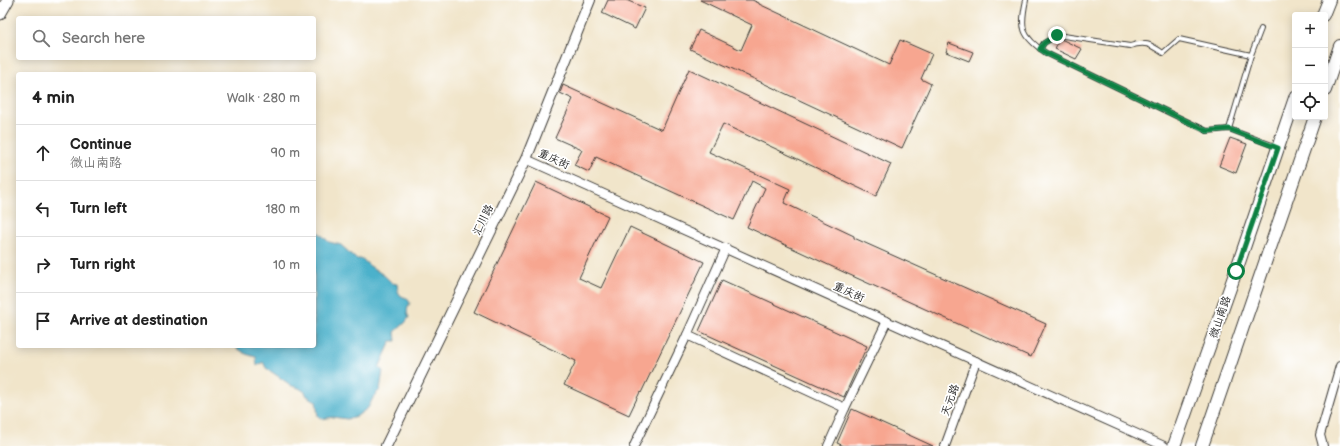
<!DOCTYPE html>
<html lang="en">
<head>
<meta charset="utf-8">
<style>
	body { margin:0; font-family:"Balsamiq Sans","LXGW WenKai TC",sans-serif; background:#f6f6f6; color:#222 }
	.controls { position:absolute; right:12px; top:12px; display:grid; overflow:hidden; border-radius:4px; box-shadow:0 2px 10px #0003 }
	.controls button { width:36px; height:36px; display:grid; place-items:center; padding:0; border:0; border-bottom:1px solid #e0e0e0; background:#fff; color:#222; font:20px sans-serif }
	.stop { position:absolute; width:12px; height:12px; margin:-9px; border:3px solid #0b8043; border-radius:50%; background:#fff }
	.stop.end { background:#0b8043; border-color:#fff; box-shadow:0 1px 4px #0008 }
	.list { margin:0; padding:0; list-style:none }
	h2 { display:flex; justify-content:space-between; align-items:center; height:52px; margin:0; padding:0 16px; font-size:17px }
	h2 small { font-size:13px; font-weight:400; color:#767676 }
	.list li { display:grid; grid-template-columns:26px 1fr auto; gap:12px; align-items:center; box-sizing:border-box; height:56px; padding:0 16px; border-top:1px solid #e0e0e0 }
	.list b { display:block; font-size:15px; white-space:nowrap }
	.list p { margin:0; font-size:13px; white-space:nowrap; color:#767676 }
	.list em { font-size:13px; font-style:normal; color:#767676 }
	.icon { flex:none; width:22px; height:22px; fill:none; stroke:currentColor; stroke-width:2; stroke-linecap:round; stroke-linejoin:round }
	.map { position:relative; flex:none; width:1340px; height:446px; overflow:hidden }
	.search { position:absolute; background:#fff; box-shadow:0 2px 10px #0003; left:16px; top:16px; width:300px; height:44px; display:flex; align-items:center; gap:10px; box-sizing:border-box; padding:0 14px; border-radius:4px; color:#767676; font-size:15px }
	.panel { position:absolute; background:#fff; box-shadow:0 2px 10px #0003; left:16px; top:72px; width:300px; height:276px; border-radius:4px }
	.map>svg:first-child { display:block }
</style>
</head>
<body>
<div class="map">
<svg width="1340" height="446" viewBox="0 0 1340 446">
	<rect width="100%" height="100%" fill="#fff"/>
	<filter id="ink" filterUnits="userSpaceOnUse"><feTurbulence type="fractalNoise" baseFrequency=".025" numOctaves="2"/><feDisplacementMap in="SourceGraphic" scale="8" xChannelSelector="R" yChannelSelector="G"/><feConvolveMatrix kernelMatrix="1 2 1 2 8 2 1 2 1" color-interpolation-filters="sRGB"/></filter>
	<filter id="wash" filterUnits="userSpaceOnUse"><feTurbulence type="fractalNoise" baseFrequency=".012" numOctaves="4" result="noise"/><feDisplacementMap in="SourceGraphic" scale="16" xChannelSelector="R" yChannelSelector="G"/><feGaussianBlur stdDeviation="0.9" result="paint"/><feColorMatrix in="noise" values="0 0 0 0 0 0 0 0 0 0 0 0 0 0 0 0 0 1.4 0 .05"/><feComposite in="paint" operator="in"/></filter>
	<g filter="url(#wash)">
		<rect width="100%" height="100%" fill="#f1e5ca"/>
		<path fill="#4cb1cb" stroke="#346674" d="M 314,228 L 329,242 L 341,245 L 356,259 L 362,259 L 370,266 L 385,276 L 392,283 L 397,284 C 398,292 398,296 407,298 L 410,303 C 407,308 406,313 409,317 L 406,322 L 395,332 L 396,341 L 391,341 L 379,368 L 383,370 L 380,390 L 374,396 L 368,408 L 357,416 L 347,419 L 333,417 L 322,419 L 318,416 L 316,401 L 307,396 L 305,392 L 299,388 L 292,386 L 266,368 L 263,362 L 257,366 L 256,357 L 246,354 L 234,346 L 314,346 Z"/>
		<g id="blocks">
			<g fill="#f7a690">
				<polygon points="608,0 626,0 645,8 635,29 602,13"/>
				<polygon points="700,0 752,0 759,3 759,4 889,65 900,40 932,54 921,79 931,84 902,148 690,49 699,30 741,50 752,25"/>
				<polygon points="1059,39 1063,40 1082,49 1076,59 1055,49"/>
				<polygon points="949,43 973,52 969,61 946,52"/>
				<polygon points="689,69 891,164 876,196 723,124 709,152 790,189 784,203 854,236 854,238 1046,324 1031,357 850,275 747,227 765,188 752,181 734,220 596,157 589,172 574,165 582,150 555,138 573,99 560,93 563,85 662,130"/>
				<polygon points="1230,138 1247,144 1236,173 1219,166"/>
				<polygon points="536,182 608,216 579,278 601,288 630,227 704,262 641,393 640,392 629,415 564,385 576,361 474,312"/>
				<polygon points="722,280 867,346 844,397 699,331"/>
				<polygon points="852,409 933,446 844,446 837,443"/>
			</g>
		</g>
	</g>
	<g filter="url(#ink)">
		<use href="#blocks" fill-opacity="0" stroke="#3c3a36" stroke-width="1"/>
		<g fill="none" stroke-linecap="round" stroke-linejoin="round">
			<g stroke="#3c3a36" stroke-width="6">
				<g id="service">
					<path d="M 1026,0 C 1020,28 1021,36 1046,53 L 1207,131 L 1229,129 L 1277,147"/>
					<path d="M 1040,49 L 1044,43 L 1057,35 L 1130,46 C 1145,41 1150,44 1163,53 L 1179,39 L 1251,55"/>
					<polyline points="1229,129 1251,55 1261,29"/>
				</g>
			</g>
			<g stroke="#3c3a36" stroke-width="10">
				<g id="minor">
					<polyline points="526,159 1164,446"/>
					<polyline points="687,335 845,408 887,321"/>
					<polyline points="634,446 687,335 726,248"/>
					<polyline points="828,446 845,408"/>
					<polyline points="945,446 976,361"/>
					<polyline points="1323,446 1320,435 1340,366"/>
				</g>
			</g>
			<g stroke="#3c3a36" stroke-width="12">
				<polyline id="tertiary" points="386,446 526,159 590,0"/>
			</g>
			<g stroke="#3c3a36" stroke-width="13">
				<polyline id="secondary" points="0,14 8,0"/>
			</g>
			<g stroke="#3c3a36" stroke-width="14">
				<g id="primary">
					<polyline points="1323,15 1329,0"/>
					<polyline points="1325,90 1340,46"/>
					<polyline points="1174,446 1236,271 1295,98"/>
					<polyline points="1202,446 1315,117"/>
				</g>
			</g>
			<use href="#service" stroke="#fff" stroke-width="4"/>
			<use href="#minor" stroke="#fff" stroke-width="8"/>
			<use href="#tertiary" stroke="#fff" stroke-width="10"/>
			<use href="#secondary" stroke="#fff" stroke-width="11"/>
			<use href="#primary" stroke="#fff" stroke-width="12"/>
		</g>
	</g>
	<g fill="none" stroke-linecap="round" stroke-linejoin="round" filter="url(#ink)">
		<polyline stroke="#0b8043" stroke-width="5" points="1057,35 1044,43 1040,49 1046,53 1207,131 1229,129 1278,148 1236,271"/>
	</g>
	<g text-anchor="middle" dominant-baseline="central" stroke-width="3.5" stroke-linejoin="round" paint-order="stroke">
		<g font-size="11" fill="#1c1c1c" stroke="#fff">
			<text transform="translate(554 159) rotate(24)">重庆街</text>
			<text transform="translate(483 220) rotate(-64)">汇川路</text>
			<text transform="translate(849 292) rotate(24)">重庆街</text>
			<text transform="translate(1220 317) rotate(-71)">微山南路</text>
			<text transform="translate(950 400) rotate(-70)">天元路</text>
		</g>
	</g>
</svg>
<div class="controls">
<button>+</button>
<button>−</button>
<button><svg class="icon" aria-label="locate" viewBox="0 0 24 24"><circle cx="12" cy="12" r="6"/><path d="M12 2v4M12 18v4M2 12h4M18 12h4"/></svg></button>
</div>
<div class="stop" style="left:1236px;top:271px"></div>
<div class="stop end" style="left:1057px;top:35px"></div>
<div class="search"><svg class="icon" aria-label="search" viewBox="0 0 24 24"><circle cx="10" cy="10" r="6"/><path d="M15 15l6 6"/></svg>Search here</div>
<section class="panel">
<h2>4 min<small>Walk · 280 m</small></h2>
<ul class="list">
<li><svg class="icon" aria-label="ahead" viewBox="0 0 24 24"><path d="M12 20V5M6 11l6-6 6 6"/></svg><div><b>Continue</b><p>微山南路</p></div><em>90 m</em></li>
<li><svg class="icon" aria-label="left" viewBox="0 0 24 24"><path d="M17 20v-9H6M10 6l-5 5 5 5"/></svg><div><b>Turn left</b></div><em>180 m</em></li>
<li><svg class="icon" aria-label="right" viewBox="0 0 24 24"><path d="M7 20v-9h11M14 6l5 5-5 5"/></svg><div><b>Turn right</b></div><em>10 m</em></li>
<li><svg class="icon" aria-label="arrive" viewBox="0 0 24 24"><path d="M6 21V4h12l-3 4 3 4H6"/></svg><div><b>Arrive at destination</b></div></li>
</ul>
</section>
</div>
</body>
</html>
